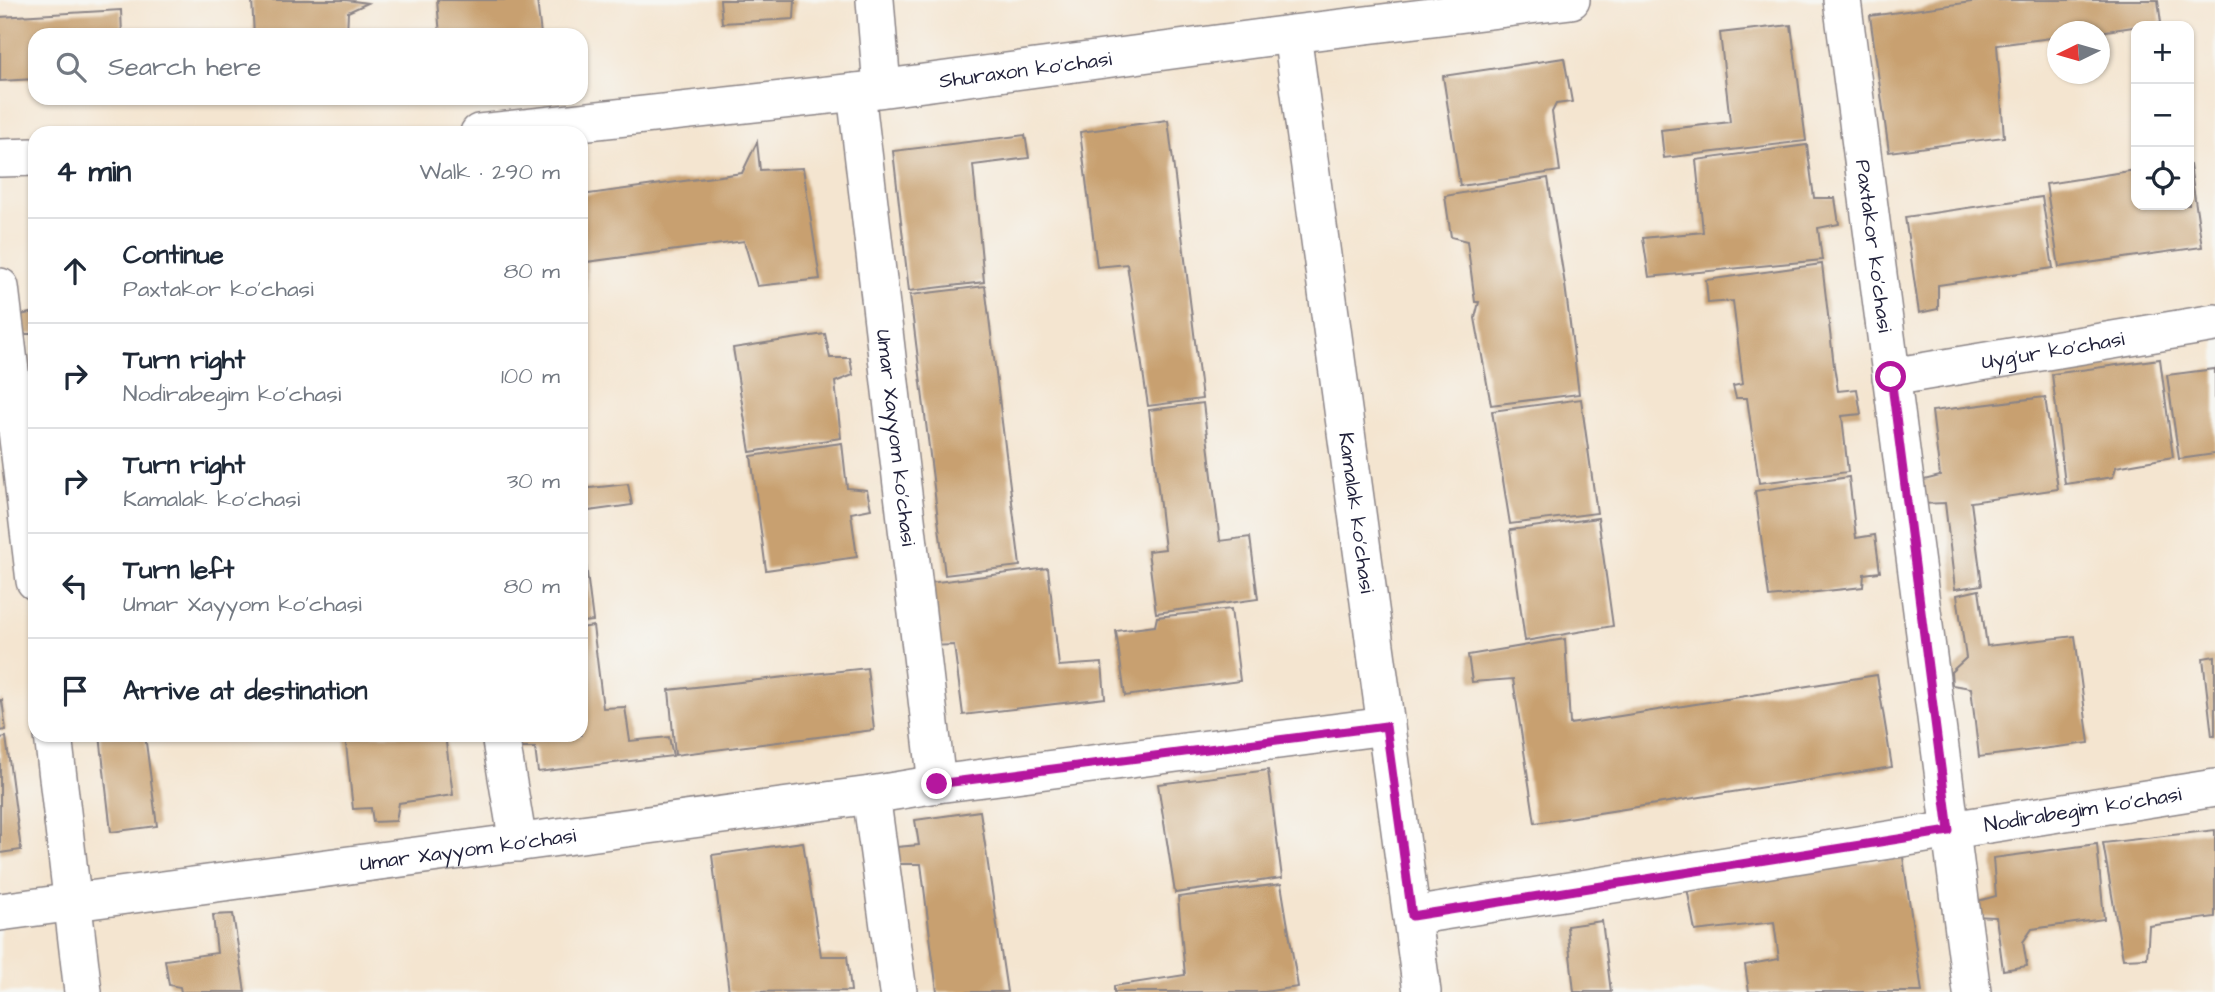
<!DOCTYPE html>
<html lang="en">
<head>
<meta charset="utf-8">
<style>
	body { margin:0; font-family:"Architects Daughter",sans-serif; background:#f6f6f7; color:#1f2937 }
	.controls { position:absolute; right:21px; top:21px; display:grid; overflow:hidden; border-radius:14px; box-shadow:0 2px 5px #0004 }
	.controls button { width:63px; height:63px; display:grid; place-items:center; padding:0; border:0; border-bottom:2px solid #e0e1e3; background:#fff; color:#1f2937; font:35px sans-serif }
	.compass { position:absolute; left:2047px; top:21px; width:63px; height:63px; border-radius:50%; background:#fff; box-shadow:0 2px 5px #0004; rotate:265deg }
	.stop { position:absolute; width:21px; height:21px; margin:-16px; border:5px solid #b5179e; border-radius:50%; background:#fff }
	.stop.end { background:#b5179e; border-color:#fff; box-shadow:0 2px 7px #0008 }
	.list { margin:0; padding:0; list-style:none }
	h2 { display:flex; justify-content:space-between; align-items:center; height:91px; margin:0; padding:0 28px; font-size:30px }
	h2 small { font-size:23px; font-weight:400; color:#747a83 }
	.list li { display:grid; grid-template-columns:46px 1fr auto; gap:21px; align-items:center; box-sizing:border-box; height:105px; padding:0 28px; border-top:2px solid #e0e1e3 }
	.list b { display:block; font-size:26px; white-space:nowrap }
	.list p { margin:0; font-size:23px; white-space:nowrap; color:#747a83 }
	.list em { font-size:23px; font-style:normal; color:#747a83 }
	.icon { flex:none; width:38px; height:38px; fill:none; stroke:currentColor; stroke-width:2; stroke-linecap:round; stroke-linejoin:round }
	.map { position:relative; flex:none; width:2215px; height:992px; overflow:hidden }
	.search { position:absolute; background:#fff; box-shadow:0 2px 5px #0004; left:28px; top:28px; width:560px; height:77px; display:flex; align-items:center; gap:18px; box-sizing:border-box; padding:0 24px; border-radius:21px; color:#747a83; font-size:26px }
	.panel { position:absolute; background:#fff; box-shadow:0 2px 5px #0004; left:28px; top:126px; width:560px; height:616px; border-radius:21px }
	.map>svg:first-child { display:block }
</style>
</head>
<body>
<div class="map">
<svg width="2215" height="992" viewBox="0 0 2215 992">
	<rect width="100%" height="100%" fill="#f6f6f2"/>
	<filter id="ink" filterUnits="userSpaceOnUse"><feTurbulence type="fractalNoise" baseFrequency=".0143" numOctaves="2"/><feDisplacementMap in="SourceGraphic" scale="14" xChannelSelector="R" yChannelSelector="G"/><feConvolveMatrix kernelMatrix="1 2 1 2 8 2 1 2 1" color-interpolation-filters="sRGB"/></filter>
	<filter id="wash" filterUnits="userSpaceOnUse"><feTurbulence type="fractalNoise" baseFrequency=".00686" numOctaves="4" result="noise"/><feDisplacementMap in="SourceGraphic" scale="28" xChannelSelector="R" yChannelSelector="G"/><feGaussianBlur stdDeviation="1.57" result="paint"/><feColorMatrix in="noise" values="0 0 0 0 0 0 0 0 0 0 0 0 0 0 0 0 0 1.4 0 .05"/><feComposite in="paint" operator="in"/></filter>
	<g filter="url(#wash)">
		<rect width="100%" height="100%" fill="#f4e5d0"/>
		<g id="blocks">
			<g fill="#c8a06f">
				<polygon points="252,0 346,0 368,3 348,12 347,35 254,35"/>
				<polygon points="437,0 537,0 541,35 440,35"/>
				<polygon points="720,0 795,0 794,19 722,23"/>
				<polygon points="1986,0 2158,0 2161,23 2099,32 2058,32 2058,37 1997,45 2004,137 1889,152 1870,16"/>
				<polygon points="121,10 122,35 35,35 35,79 0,81 0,17"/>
				<polygon points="1791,25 1806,141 1664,158 1661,130 1730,122 1720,33"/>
				<polygon points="1564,58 1572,102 1556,104 1552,112 1560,171 1460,186 1443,76"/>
				<polygon points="1168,120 1202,399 1148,406 1127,264 1097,267 1080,132"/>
				<polygon points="1025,135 1029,158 973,165 984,282 909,291 893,151"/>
				<polygon points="757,142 760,170 803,168 820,279 757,286 744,241 587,262 587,294 581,294 581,195 742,173"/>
				<polygon points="1807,145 1814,198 1835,198 1839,224 1818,228 1822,260 1649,277 1643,238 1703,232 1696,160"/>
				<polygon points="2189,165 2190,165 2202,247 2059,267 2046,184 2136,170 2136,205 2189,205"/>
				<polygon points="1548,178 1565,285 1579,394 1491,405 1475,318 1479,302 1475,302 1467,241 1451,237 1445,196"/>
				<polygon points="2042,197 2053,268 1938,285 1938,309 1919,313 1905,217"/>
				<polygon points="1822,264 1834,366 1838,391 1857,389 1861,414 1842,416 1848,472 1759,483 1747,398 1736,398 1733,386 1743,384 1733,301 1708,303 1706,280"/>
				<polygon points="985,286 1020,566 945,575 910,295"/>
				<polygon points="35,312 35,334 19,334 15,316"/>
				<polygon points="825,334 830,358 850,358 853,375 835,382 841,438 750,452 733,348"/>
				<polygon points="2160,359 2173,457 2116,467 2113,477 2065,484 2052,374"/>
				<polygon points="2215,369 2215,454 2179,459 2167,375"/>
				<polygon points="2045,397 2058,489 1971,502 1982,585 1955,589 1945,503 1921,504 1920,481 1940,476 1932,411"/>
				<polygon points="1581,399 1597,513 1510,524 1492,411"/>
				<polygon points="1203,403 1220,541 1250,537 1258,599 1156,613 1148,551 1165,549 1149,410"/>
				<polygon points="842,443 847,488 867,490 871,509 851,513 857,557 766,570 751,456"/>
				<polygon points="1849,477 1856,538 1875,535 1880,572 1864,574 1863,587 1769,597 1755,491"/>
				<polygon points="628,484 632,505 581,512 581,489"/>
				<polygon points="1598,518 1613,626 1525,641 1510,530"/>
				<polygon points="581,541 583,541 593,621 581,622"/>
				<polygon points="1048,568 1059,666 1102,663 1105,698 963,715 954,645 928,646 921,584"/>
				<polygon points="1979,590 1987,646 2075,636 2089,743 1979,757 1971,688 1952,685 1951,672 1966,658 1957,595"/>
				<polygon points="1231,609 1240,681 1125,696 1116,631 1155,626 1157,617"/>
				<polygon points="593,626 603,708 625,707 630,741 669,737 673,756 538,772 535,748 509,748 523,735 581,735 581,628"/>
				<polygon points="1565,639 1570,724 1877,675 1892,767 1535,823 1513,679 1472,682 1468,655"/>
				<polygon points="2215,656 2215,736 2212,736 2203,658"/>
				<polygon points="867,668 874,730 675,755 669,690"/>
				<polygon points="0,700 2,700 6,730 0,731"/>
				<polygon points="100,735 145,735 157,826 111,832"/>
				<polygon points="345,735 445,735 453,795 399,803 396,821 373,822 371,808 353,809"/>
				<polygon points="6,737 21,850 0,853 0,738"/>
				<polygon points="1268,770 1282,878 1175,893 1158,784"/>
				<polygon points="980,811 1007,992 937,992 921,864 897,864 897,847 919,845 915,820"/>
				<polygon points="2215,830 2215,917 2149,926 2147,958 2123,959 2103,843"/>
				<polygon points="803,842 821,956 847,956 851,991 729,992 712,855"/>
				<polygon points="2097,844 2104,919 2032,929 2023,942 2027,966 2003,970 1996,917 1972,916 1971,903 1996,896 1993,858"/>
				<polygon points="1903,857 1922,992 1749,992 1745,965 1779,959 1774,922 1695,931 1687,888"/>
				<polygon points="1281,884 1298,987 1264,992 1114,992 1114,986 1185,975 1178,897"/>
				<polygon points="233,914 245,992 181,992 180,987 169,985 165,960 217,953 213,915"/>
				<polygon points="1602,921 1611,992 1574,992 1567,926"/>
			</g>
		</g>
	</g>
	<g filter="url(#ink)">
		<use href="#blocks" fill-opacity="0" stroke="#8b8486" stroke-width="2"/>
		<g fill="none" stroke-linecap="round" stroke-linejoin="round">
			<g stroke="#8b8486" stroke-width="40">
				<g id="minor">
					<polyline points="875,0 882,88"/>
					<path id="s1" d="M 1842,0 L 1972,992"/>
					<path id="s2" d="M 1292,34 L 1422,992"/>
					<path id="s3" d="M 856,92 L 937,784"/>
					<path id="s4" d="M 479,133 L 856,92 L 1292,34 L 1571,0"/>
					<polyline points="0,158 35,157"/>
					<polyline points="0,287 35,581"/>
					<path id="s5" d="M 1891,377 L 2215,323"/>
					<polyline points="53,735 83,992"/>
					<polyline points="500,735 518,843"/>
					<polyline points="871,795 898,992"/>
					<path id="s6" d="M 0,912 L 871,795 L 937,784 L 1386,726"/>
					<path id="s7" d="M 1412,916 L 2215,788"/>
				</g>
			</g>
			<use href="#minor" stroke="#fff" stroke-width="37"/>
		</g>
	</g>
	<g fill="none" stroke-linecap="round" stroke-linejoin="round" filter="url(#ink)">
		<polyline stroke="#b5179e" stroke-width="9" points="937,784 1386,726 1412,916 1949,831 1891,377"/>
	</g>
	<g text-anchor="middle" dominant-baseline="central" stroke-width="7" stroke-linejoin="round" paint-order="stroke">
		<g font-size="21" fill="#22223b" stroke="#f6f6f2">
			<text stroke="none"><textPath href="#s4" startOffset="550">Shuraxon ko'chasi</textPath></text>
			<text stroke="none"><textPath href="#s1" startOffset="248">Paxtakor ko'chasi</textPath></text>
			<text stroke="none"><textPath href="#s5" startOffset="164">Uyg'ur ko'chasi</textPath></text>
			<text stroke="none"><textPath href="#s3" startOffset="348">Umar Xayyom ko'chasi</textPath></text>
			<text stroke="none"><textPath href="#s2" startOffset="483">Kamalak ko'chasi</textPath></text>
			<text stroke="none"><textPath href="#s7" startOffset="679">Nodirabegim ko'chasi</textPath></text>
			<text stroke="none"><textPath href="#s6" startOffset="472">Umar Xayyom ko'chasi</textPath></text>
		</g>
	</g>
</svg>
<div class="controls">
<button>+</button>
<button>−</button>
<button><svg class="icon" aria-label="locate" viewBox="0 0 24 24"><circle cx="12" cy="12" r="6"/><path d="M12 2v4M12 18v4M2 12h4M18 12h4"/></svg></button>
</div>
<svg class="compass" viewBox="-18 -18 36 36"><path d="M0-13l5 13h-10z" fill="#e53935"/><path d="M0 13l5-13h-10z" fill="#747a83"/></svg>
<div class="stop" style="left:1891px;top:377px"></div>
<div class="stop end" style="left:937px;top:784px"></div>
<div class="search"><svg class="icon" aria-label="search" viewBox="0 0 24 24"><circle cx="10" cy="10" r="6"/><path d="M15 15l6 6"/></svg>Search here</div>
<section class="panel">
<h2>4 min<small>Walk · 290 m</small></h2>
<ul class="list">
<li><svg class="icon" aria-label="ahead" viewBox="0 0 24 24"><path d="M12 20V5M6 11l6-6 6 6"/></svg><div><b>Continue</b><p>Paxtakor ko'chasi</p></div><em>80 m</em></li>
<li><svg class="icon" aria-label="right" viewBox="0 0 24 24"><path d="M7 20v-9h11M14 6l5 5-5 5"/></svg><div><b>Turn right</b><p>Nodirabegim ko'chasi</p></div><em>100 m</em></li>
<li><svg class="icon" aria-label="right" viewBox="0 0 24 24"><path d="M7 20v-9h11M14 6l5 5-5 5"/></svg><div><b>Turn right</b><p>Kamalak ko'chasi</p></div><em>30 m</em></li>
<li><svg class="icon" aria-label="left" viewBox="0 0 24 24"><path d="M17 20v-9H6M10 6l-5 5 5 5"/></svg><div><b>Turn left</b><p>Umar Xayyom ko'chasi</p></div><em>80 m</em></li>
<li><svg class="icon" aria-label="arrive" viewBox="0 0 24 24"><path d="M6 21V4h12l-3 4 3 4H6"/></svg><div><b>Arrive at destination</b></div></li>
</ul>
</section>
</div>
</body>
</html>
